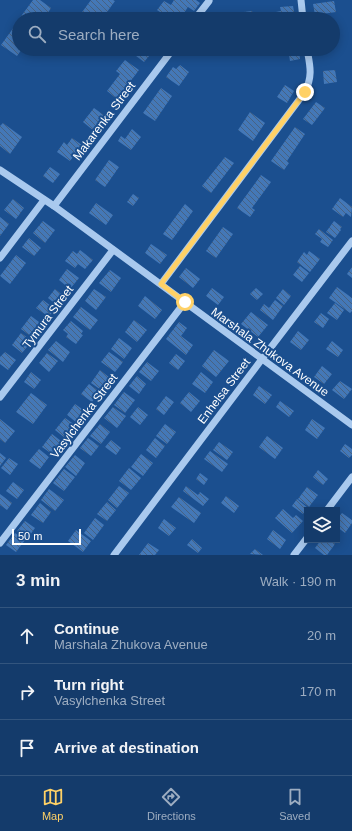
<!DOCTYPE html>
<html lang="en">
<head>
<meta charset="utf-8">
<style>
	body { margin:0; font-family:Helvetica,sans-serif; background:#214673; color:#f1f3f6 }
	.controls { position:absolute; right:12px; bottom:12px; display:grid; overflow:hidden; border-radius:0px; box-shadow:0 2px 10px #0003 }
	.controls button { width:36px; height:36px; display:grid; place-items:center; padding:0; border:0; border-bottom:1px solid #33557e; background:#143b6b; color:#f1f3f6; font:20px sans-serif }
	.scale { position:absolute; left:12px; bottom:10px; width:69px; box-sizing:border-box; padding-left:4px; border:2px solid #fff; border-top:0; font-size:11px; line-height:14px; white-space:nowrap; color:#fff; -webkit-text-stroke:3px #1b4f8f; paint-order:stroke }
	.stop { position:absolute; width:12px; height:12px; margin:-9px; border:3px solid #ffd166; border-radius:50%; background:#fff }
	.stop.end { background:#ffd166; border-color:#fff; box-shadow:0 1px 4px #0008 }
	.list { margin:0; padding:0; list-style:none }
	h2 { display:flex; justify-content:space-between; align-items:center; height:52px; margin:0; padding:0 16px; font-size:17px }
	h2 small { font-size:13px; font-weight:400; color:#9dadc1 }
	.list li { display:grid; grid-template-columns:26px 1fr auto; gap:12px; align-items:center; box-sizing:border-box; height:56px; padding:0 16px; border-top:1px solid #33557e }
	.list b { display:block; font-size:15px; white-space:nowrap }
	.list p { margin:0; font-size:13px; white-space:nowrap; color:#9dadc1 }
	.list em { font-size:13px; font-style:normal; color:#9dadc1 }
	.icon { flex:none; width:22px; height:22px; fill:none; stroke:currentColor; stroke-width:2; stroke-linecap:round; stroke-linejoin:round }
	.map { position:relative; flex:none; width:352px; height:555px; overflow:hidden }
	.search { position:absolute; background:#143b6b; box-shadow:0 2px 10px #0003; left:12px; right:12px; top:12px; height:44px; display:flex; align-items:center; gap:10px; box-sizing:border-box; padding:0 14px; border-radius:22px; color:#9dadc1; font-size:15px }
	.sheet { height:220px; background:#143b6b }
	nav { display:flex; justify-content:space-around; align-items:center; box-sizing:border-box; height:56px; border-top:1px solid #33557e; background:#143b6b; font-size:11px; color:#9dadc1 }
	nav a { display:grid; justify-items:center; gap:2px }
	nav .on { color:#ffd166 }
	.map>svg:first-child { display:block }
</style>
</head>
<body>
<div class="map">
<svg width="352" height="555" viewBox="0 0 352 555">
	<defs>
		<pattern id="building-back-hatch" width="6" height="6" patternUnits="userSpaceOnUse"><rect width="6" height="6" fill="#4478b7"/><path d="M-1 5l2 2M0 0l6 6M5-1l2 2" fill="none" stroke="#486282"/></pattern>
	</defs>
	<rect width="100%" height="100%" fill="#1b4f8f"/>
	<g fill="url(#building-back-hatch)">
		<polygon points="33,0 40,0 51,8 44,19 19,19"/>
		<polygon points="91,0 113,0 115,1 102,19 77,19"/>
		<polygon points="174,0 196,0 200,3 194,11 188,7 182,16 187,19 170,19 157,10 164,1 171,5"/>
		<polygon points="334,1 336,12 315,15 313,4"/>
		<polygon points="293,6 295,17 277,19 276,12 281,11 280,7"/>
		<polygon points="252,11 254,19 237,19 236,13"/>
		<polygon points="19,20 19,49 22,49 17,56 1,45"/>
		<polygon points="127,49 155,49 144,62"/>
		<polygon points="201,49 214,49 210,55"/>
		<polygon points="288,49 299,49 300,59 290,61"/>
		<polygon points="125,60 139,70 117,99 107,91 120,74 116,71"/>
		<polygon points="180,65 189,72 179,86 166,77 173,67 176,69"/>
		<polygon points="335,70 337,82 324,84 323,71"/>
		<polygon points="285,85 294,91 287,103 277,97"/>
		<polygon points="161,88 172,96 155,121 143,113"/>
		<polygon points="316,102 325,108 312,125 303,119"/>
		<polygon points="94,108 105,116 94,131 83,122"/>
		<polygon points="250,112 265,123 253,141 238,130"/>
		<polygon points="3,123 22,137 10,154 0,146 0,126"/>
		<polygon points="295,127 305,134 287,161 289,163 284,170 271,161"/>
		<polygon points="132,129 141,137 131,150 118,141 121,136 125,139"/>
		<polygon points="72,138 82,145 70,161 57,152 64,142 67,145"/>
		<polygon points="225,157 234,163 211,193 202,186"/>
		<polygon points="109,160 119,167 105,187 95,180"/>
		<polygon points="50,167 60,174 53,183 43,176"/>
		<polygon points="261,175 271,182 252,208 255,210 250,217 237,208"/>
		<polygon points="133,194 139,198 133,206 127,202"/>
		<polygon points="340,198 352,207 351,217 346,213 343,217 332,209"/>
		<polygon points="13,199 24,208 16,219 4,210"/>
		<polygon points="96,203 113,215 106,225 89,213"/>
		<polygon points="185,204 193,211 172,240 163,234"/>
		<polygon points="0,217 9,224 0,236"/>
		<polygon points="43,221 55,230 45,243 33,233"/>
		<polygon points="334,221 342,227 340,229 341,230 335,238 326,232"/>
		<polygon points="223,227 233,234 216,258 206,251"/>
		<polygon points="319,229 333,240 328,247 320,242 322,239 315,234"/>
		<polygon points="29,238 41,248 34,256 22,247"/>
		<polygon points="151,244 167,255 160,264 145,253"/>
		<polygon points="80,250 93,260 85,269 78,264 75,268 65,261 73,251 77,254"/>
		<polygon points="309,251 320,259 310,272 297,262 304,252 307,255"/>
		<polygon points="16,255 26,263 10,284 0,276"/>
		<polygon points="300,266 309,273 302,282 293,275"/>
		<polygon points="352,267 352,278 347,274"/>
		<polygon points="186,268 200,279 193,288 179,277"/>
		<polygon points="67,269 79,278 70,289 59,280"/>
		<polygon points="110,270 121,278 111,292 99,283"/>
		<polygon points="337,287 352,298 352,311 350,313 329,298"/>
		<polygon points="212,288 224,297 218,305 206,296"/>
		<polygon points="256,288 263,294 257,300 250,294"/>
		<polygon points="55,289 65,297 58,306 48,298"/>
		<polygon points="94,289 106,297 96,310 85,301"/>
		<polygon points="283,289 291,296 284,305 276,298"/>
		<polygon points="145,296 162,310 155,319 138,306"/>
		<polygon points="43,300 55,309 49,317 36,308"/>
		<polygon points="275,300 283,306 273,320 260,310 264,304 269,308"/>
		<polygon points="335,303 344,310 337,320 327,313"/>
		<polygon points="81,307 98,320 90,330 73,317"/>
		<polygon points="251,312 268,325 258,337 241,324"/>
		<polygon points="321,313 329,319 323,328 314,322"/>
		<polygon points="31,316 43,325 33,338 21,329"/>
		<polygon points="134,320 147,330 137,342 125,332"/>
		<polygon points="71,321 83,331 81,334 83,335 76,344 66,337 68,334 63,330"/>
		<polygon points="179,322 187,328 181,336 193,345 186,355 166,339"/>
		<polygon points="298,331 309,340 301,350 290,342"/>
		<polygon points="21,333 32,341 22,353 12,345"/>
		<polygon points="119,338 132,348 124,359 111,349"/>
		<polygon points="56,341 70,352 63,362 48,350"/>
		<polygon points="332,341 343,350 338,357 326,349"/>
		<polygon points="214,350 229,361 216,377 202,366"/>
		<polygon points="5,352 16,360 8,370 0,364 0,357"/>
		<polygon points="109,352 123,362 115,372 101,362"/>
		<polygon points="47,353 58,361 49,372 39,363"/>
		<polygon points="176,354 185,361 178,370 169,363"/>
		<polygon points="147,362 159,371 151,381 139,372"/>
		<polygon points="322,366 332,374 324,384 314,377"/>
		<polygon points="100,370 110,378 101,390 91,383"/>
		<polygon points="31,372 41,380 34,389 24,382"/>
		<polygon points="201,372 213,382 205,393 192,384"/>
		<polygon points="137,376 146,384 139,394 129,386"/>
		<polygon points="340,381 352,389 344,399 332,390"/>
		<polygon points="89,384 100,392 92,402 81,394"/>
		<polygon points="259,386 272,395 265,404 253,395"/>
		<polygon points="124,392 135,400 125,413 114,405"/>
		<polygon points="189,392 200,401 191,412 180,403"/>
		<polygon points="31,393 47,405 33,424 16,412"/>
		<polygon points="166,396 174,402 164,415 156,409"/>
		<polygon points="280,401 294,411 289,417 276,407"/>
		<polygon points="75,404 85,411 76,422 67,415"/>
		<polygon points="113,407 126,416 117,428 104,418"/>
		<polygon points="138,407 148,415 140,425 130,417"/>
		<polygon points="65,418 75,425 65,438 55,430"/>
		<polygon points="0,419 15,431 5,443 0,439"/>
		<polygon points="312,419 325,428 317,439 305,430"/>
		<polygon points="100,424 110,432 101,444 90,436"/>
		<polygon points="165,424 176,432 167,444 156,436"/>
		<polygon points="52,434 61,441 52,454 42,447"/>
		<polygon points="267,436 283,448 275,459 259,447"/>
		<polygon points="88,438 99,446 91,456 80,448"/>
		<polygon points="155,438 165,446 156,458 146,450"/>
		<polygon points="111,440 121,448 116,455 105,447"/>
		<polygon points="219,442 233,452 227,460 213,450"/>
		<polygon points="345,444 352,449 352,455 349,458 340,451"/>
		<polygon points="39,449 49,457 40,469 29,461"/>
		<polygon points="210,451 228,464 222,472 204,459"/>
		<polygon points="0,453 6,458 0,466"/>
		<polygon points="141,454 153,463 143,476 131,467"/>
		<polygon points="75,455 85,463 76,476 65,467"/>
		<polygon points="9,458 18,464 10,475 1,468"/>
		<polygon points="129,468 141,478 131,490 119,481"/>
		<polygon points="64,469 75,477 64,491 53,483"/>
		<polygon points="318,470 328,479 323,485 313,477"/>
		<polygon points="200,473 208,479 204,485 196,479"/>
		<polygon points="13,482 24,490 17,499 6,491"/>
		<polygon points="119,486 129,493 117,508 108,500"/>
		<polygon points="186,486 198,495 200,492 209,499 203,506 183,491"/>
		<polygon points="307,487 318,495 309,507 298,499"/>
		<polygon points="49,489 64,500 55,511 41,500"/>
		<polygon points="0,494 12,503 7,510 0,505"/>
		<polygon points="226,496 239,506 234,513 221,503"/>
		<polygon points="179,497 201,513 194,523 171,507"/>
		<polygon points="297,499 308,508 303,514 292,506"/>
		<polygon points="107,502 116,510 107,521 97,514"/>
		<polygon points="40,503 51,512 43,523 31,515"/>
		<polygon points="283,509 293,518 296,515 303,521 292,533 275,518"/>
		<polygon points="342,513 352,520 352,523 345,533 337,527 337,519"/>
		<polygon points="95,518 104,525 93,540 84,533"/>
		<polygon points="164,519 176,528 169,536 158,528"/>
		<polygon points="25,521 35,528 27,539 17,531"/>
		<polygon points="76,530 91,541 83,552 68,541"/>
		<polygon points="273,530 286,540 280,549 267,539"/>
		<polygon points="15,533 25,540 16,552 6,545"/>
		<polygon points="192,539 202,548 198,553 187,545"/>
		<polygon points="321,540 329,540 335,544 327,555 324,555 315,548"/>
		<polygon points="148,543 159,550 155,555 139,555"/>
		<polygon points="255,549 263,555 250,554"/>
	</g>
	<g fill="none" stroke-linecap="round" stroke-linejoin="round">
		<g stroke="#a9c9ee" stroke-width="7">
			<polyline points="301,0 303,19"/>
			<polyline points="195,19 209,1"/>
			<polyline points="0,170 54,206 352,425"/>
			<polyline points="54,206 173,49"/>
			<polyline points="0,258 44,200"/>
			<path d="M 161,284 L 305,92 C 313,75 310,66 307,49"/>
			<polyline points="0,397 113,250"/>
			<polyline points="327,510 352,477"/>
			<polyline points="0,543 185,302"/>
			<polyline points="114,555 262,359 352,241"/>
			<polyline points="294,555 307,538"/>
		</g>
	</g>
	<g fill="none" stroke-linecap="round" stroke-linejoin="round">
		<polyline stroke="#ffd166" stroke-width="5" points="185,302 161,284 305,92"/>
	</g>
	<g text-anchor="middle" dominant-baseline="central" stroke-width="4" stroke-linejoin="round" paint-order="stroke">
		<g font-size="12" fill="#fff" stroke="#1b4f8f">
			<text transform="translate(104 121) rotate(-53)">Makarenka Street</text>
			<text transform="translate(48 317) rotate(-53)">Tymura Street</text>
			<text transform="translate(270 352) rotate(36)">Marshala Zhukova Avenue</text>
			<text transform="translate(224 391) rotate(-53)">Enhelsa Street</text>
			<text transform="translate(84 416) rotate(-53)">Vasylchenka Street</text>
		</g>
	</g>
</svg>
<div class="controls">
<button><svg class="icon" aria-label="layers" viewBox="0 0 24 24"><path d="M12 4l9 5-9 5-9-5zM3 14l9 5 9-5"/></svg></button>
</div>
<div class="scale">50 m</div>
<div class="stop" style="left:185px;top:302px"></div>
<div class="stop end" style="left:305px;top:92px"></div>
<div class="search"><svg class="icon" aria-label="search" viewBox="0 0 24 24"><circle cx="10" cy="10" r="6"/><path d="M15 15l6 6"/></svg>Search here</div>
</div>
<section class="sheet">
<h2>3 min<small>Walk · 190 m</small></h2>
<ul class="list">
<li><svg class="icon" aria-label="ahead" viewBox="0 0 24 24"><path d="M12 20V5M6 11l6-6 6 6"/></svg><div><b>Continue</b><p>Marshala Zhukova Avenue</p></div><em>20 m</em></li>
<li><svg class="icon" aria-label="right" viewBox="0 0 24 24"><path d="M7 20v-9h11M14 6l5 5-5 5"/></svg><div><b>Turn right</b><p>Vasylchenka Street</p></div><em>170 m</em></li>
<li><svg class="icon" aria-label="arrive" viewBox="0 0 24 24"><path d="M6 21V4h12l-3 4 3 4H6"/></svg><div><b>Arrive at destination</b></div></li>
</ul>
</section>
<nav>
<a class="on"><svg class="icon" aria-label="map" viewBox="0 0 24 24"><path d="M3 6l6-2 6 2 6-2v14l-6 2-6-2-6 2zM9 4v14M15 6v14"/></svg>Map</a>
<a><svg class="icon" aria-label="directions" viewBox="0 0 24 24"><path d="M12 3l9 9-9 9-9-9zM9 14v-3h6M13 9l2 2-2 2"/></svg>Directions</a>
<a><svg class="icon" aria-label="saved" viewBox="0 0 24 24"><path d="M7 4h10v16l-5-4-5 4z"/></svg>Saved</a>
</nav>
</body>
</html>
